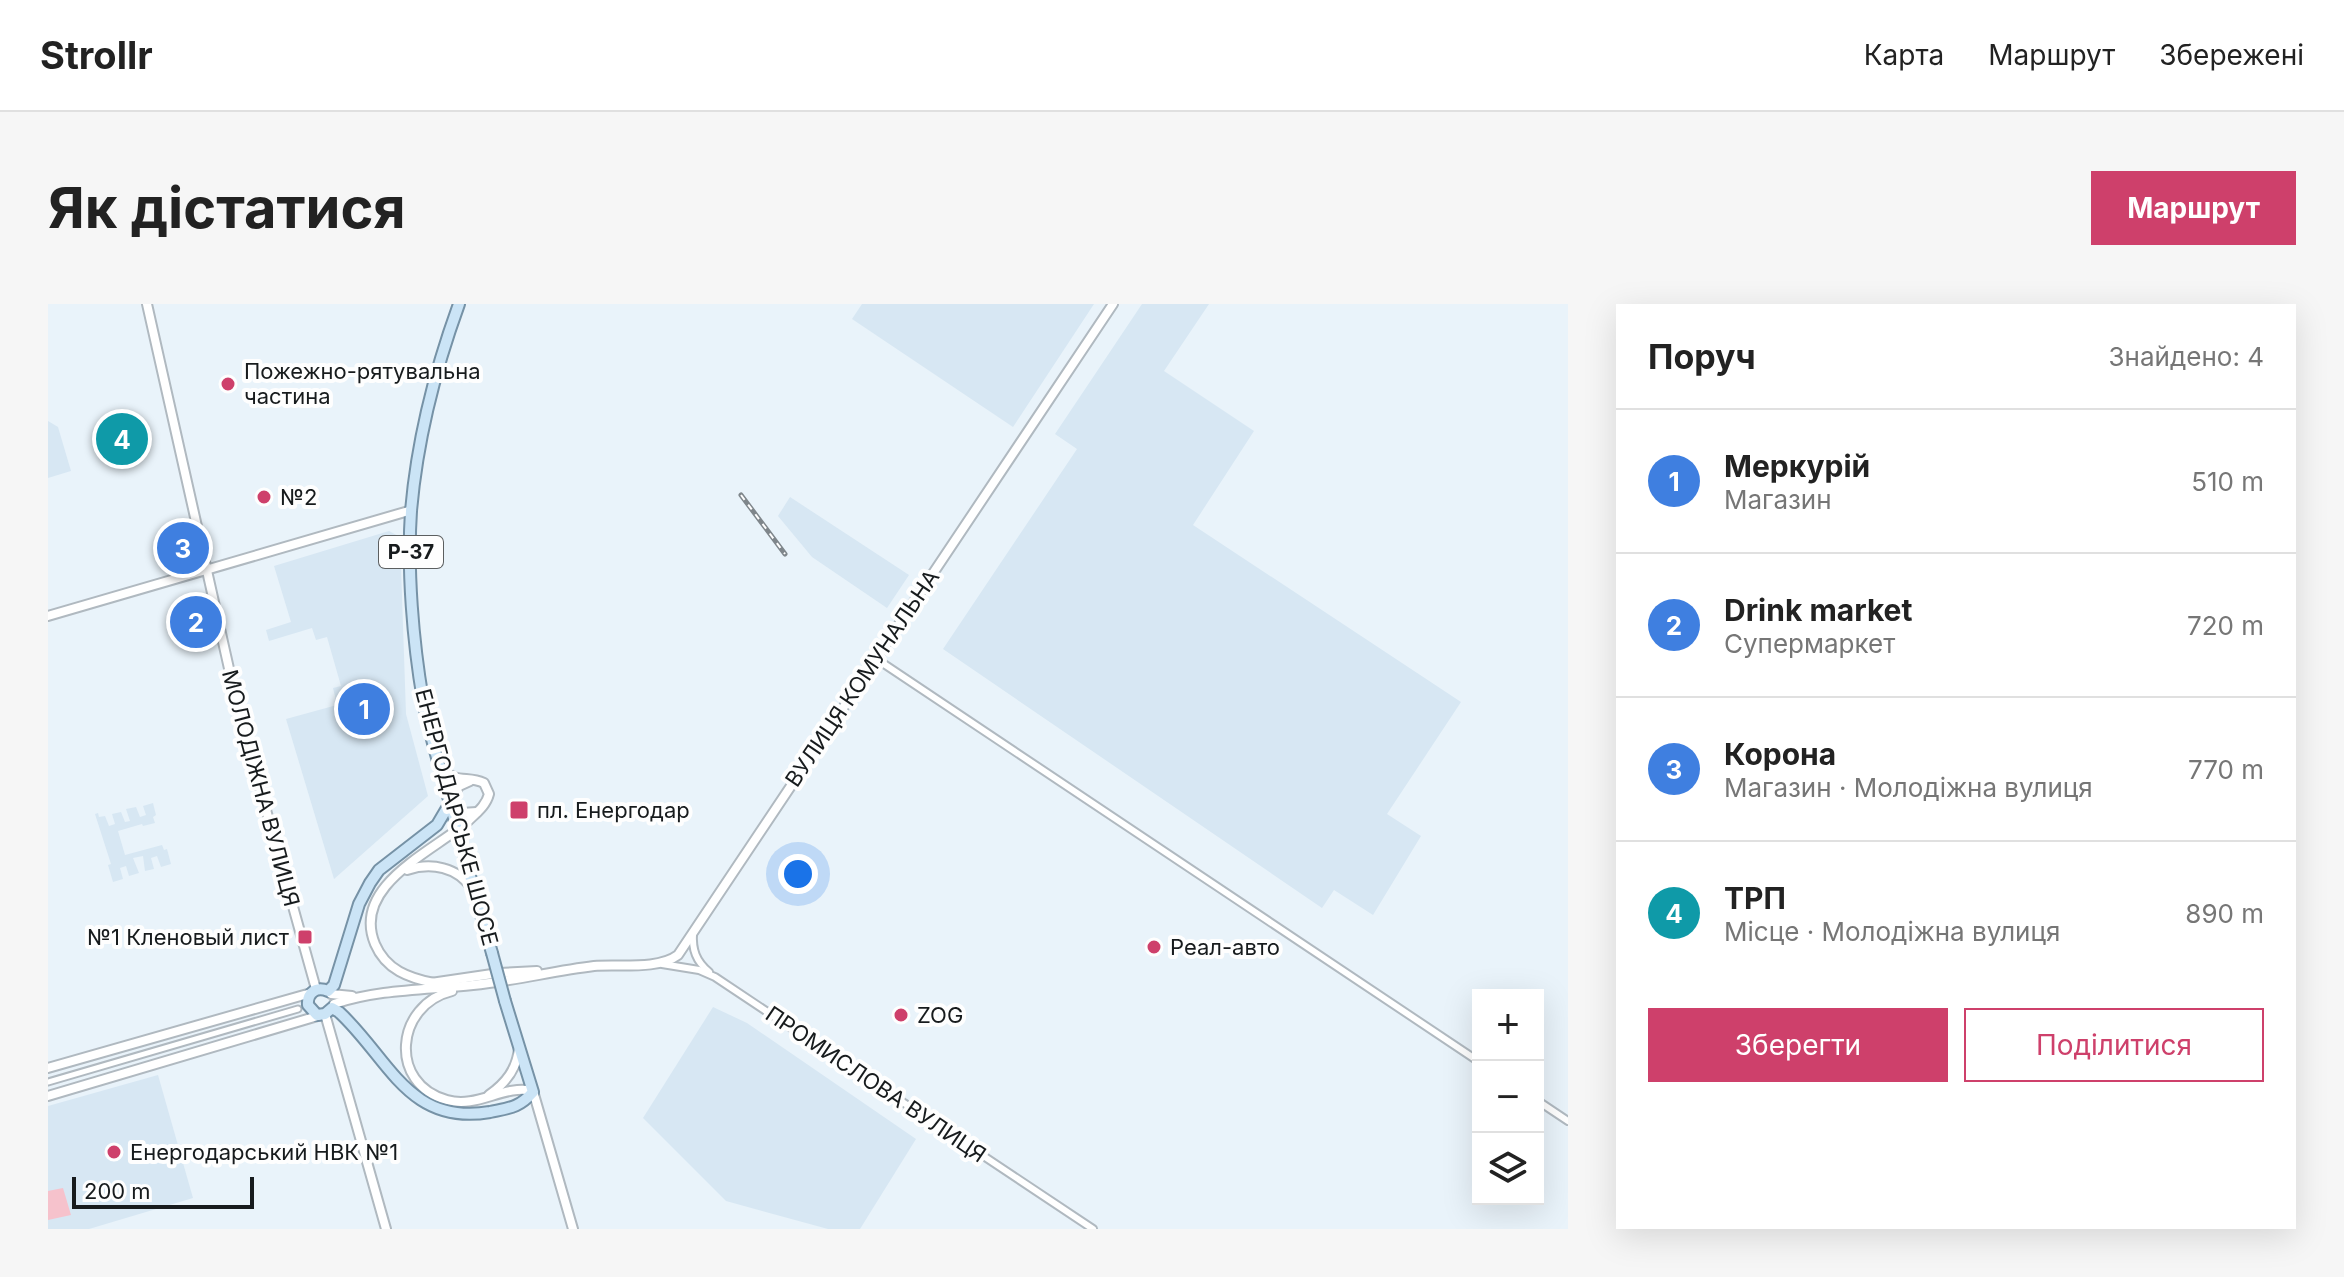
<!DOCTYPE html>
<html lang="uk">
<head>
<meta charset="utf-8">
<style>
	body { margin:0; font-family:Inter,sans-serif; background:#f6f6f6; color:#222 }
	.controls { position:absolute; right:24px; bottom:24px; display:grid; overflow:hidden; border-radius:0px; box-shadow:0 8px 32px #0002 }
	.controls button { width:72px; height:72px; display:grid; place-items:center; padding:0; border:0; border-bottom:2px solid #e0e0e0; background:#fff; color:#222; font:40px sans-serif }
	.scale { position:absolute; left:24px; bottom:20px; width:182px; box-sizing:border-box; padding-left:8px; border:4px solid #171b1d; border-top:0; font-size:22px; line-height:28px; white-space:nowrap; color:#171b1d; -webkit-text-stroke:6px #fefefe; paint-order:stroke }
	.you { position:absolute; left:750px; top:570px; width:28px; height:28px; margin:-20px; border:6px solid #fff; border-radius:50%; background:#1a73e8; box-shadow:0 0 0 12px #1a73e833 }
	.badge { display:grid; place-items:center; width:52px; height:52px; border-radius:50%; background:#ce406b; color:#fff; font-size:26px; font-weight:700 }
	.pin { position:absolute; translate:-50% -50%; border:4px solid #fff; box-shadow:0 2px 8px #0006 }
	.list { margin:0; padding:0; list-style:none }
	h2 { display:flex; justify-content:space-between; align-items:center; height:104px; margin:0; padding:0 32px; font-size:34px }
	h2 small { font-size:26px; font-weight:400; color:#767676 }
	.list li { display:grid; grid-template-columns:52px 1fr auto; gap:24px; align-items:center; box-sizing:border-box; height:144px; padding:0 32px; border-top:2px solid #e0e0e0 }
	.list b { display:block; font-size:30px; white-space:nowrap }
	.list p { margin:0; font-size:26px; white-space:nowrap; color:#767676 }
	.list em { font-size:26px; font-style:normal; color:#767676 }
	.actions { display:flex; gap:16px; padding:24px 32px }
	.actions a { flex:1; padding:18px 0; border:2px solid #ce406b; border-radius:0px; text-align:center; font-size:28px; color:#ce406b }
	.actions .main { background:#ce406b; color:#fff }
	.icon { flex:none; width:44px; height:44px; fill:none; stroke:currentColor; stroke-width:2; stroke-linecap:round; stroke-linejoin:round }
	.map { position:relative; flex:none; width:1520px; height:925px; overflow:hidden; border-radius:0px }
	header { display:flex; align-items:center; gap:48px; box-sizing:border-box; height:112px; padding:0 40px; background:#fff; border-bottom:2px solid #e0e0e0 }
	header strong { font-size:38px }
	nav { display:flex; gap:44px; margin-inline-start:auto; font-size:28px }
	.intro { display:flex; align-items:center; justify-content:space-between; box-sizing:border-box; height:192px; padding:0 48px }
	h1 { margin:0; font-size:56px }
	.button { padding:20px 36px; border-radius:0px; background:#ce406b; color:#fff; font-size:28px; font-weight:700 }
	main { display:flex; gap:48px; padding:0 48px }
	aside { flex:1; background:#fff; border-radius:0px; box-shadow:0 8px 32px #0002 }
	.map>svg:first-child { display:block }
</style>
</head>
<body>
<header>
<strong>Strollr</strong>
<nav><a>Карта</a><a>Маршрут</a><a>Збережені</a></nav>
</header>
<div class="intro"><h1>Як дістатися</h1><a class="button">Маршрут</a></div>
<main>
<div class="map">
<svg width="1520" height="925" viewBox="0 0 1520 925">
	<rect width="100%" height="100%" fill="#e9f3fa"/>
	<g fill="#d7e7f3">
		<polygon points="814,0 1046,0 965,123 804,15"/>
		<polygon points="1094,0 1161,0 1116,67 1206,127 1145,221 1413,398 1339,510 1373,532 1325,611 1286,586 1274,604 895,345 1029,145 1007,130"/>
		<polygon points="0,117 10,123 23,167 0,174"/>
		<polygon points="742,193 861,271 839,304 764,253 730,212"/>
		<polygon points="341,227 352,233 358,410 380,492 286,575 238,415 289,401 285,384 293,382 279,333 268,336 264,324 221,337 218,326 243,318 226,262"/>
		<polygon points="105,499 108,511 105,513 107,519 95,522 94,520 70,527 77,551 114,541 116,546 119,545 123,560 113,563 109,552 103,554 106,565 97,567 95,552 85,554 91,569 81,572 78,562 72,564 75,575 65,578 60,561 63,560 47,510 50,509 51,513 57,512 61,522 67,520 64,510 73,508 77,518 82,517 78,505 88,503 92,513 98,511 95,502"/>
		<polygon points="665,703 699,719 868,835 812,925 780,925 678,897 595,814"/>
		<polygon points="110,771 145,894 41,925 0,925 0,802"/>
	</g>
	<polygon fill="#f6c2cc" points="15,884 23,911 0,916 0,887"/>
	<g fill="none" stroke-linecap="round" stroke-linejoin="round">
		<g stroke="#b0b9c0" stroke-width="9">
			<polyline id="pedestrian" points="0,778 250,705"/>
		</g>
		<g stroke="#b0b9c0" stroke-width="10">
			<g id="minor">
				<polyline points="827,354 1430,757"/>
				<path d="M 645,629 C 644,646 648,657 661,668"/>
				<polyline points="614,660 651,666 667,673 1045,925"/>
				<polyline points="1490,797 1520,817"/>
			</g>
		</g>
		<g stroke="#b0b9c0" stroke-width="12">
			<g id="tertiary">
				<polyline points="99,0 191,409 268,685"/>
				<polyline points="0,312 364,206"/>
				<polyline points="422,477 411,482 402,499 413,509 429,508"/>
				<path d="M 359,566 C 383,558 410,563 424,585"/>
				<polyline points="383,679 451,669 489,667"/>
				<path d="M 386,679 C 361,674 338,666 327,640 C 303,582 384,548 419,518 C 428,509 438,502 441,490 L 436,479 C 418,471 408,481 392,462"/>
				<path d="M 404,687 C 347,701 340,780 399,796 C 429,805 456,780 485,787 L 525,925"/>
				<polyline points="283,690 304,692"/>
				<path d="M 286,700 C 331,685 378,686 425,681 C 466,677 505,667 546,662 C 571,660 610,666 630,651 L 1065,0"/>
				<polyline points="277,710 338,925"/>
				<polyline points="0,764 263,689"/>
				<path d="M 441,791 C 458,779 469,765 471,744"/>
				<polyline points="0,792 273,711"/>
			</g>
		</g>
		<g stroke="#7692a6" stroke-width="14">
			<g id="primary">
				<path d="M 411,0 C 387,66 369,137 363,207 C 359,266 365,338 375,396 C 381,430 392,463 401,496 C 415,547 429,598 444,649"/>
				<path d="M 402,499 L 389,521 L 331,566 L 322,579 L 311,600 L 286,681 L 280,687 C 268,682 259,689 260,701 L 269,711 L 277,710 L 284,704 L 291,708 C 341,754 360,822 442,808 C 461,804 471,804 485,788 L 457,697"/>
			</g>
		</g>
		<use href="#pedestrian" stroke="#fff" stroke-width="5"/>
		<use href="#minor" stroke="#fff" stroke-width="6"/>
		<use href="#tertiary" stroke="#fff" stroke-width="8"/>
		<use href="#primary" stroke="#cbe4f6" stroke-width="10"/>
		<g stroke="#7f868b" stroke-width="5">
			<polyline id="rail" points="693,191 737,250"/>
		</g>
		<use href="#rail" stroke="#fefefe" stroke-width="2" stroke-dasharray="6" stroke-linecap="butt"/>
		<g stroke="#7692a6" stroke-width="14" stroke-linecap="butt">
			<polyline id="primary-bridge" points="444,649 457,697"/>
		</g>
		<use href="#primary-bridge" stroke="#cbe4f6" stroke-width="10"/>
	</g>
	<g fill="#ce406b" stroke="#fefefe" stroke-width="3">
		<circle cx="180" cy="80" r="8"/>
		<circle cx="216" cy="193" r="8"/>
		<rect x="461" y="496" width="20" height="20" rx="4"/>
		<rect x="249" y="625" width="16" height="16" rx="4"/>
		<circle cx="1106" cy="643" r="8"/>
		<circle cx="853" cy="711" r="8"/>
		<circle cx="66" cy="848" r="8"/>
	</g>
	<g text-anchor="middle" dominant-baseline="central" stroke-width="8" stroke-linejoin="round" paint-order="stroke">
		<rect fill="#fefefe" stroke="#5c5f60" stroke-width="2" x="331" y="232" width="64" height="32" rx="6"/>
		<g font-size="20" font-weight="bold" fill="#171b1d">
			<text x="363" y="248">Р-37</text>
		</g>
		<g font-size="22" fill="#171b1d" stroke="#fefefe" text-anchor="start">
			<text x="196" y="67">Пожежно-рятувальна<tspan x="196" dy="25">частина</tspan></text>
			<text x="232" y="193">№2</text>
			<text x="489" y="506">пл. Енергодар</text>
			<text x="241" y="633" text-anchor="end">№1 Кленовый лист</text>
			<text x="1122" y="643">Реал-авто</text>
			<text x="869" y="711">ZOG</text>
			<text x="82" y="848">Енергодарський НВК №1</text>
		</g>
		<g font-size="22" fill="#171b1d" stroke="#fefefe">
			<text transform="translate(814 374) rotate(-56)">ВУЛИЦЯ КОМУНАЛЬНА</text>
			<text transform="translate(213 484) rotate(75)">МОЛОДІЖНА ВУЛИЦЯ</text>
			<text transform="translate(409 513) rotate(75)">ЕНЕРГОДАРСЬКЕ ШОСЕ</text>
			<text transform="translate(828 780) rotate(34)">ПРОМИСЛОВА ВУЛИЦЯ</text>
		</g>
	</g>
</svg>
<div class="controls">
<button>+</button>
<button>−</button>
<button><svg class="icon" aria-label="layers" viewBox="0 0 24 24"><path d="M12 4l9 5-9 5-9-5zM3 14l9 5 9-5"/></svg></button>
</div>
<div class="scale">200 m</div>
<div class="you"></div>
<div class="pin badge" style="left:316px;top:405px;background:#3f7fe0">1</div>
<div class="pin badge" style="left:148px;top:318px;background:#3f7fe0">2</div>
<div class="pin badge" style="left:135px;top:244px;background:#3f7fe0">3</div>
<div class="pin badge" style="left:74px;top:135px;background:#0f9aa8">4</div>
</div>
<aside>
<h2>Поруч<small>Знайдено: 4</small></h2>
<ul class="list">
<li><span class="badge" style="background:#3f7fe0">1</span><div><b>Меркурій</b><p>Магазин</p></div><em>510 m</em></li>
<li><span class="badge" style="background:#3f7fe0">2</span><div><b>Drink market</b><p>Супермаркет</p></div><em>720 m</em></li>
<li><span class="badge" style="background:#3f7fe0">3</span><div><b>Корона</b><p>Магазин · Молодіжна вулиця</p></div><em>770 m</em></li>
<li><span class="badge" style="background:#0f9aa8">4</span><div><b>ТРП</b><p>Місце · Молодіжна вулиця</p></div><em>890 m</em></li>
</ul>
<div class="actions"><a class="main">Зберегти</a><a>Поділитися</a></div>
</aside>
</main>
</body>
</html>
